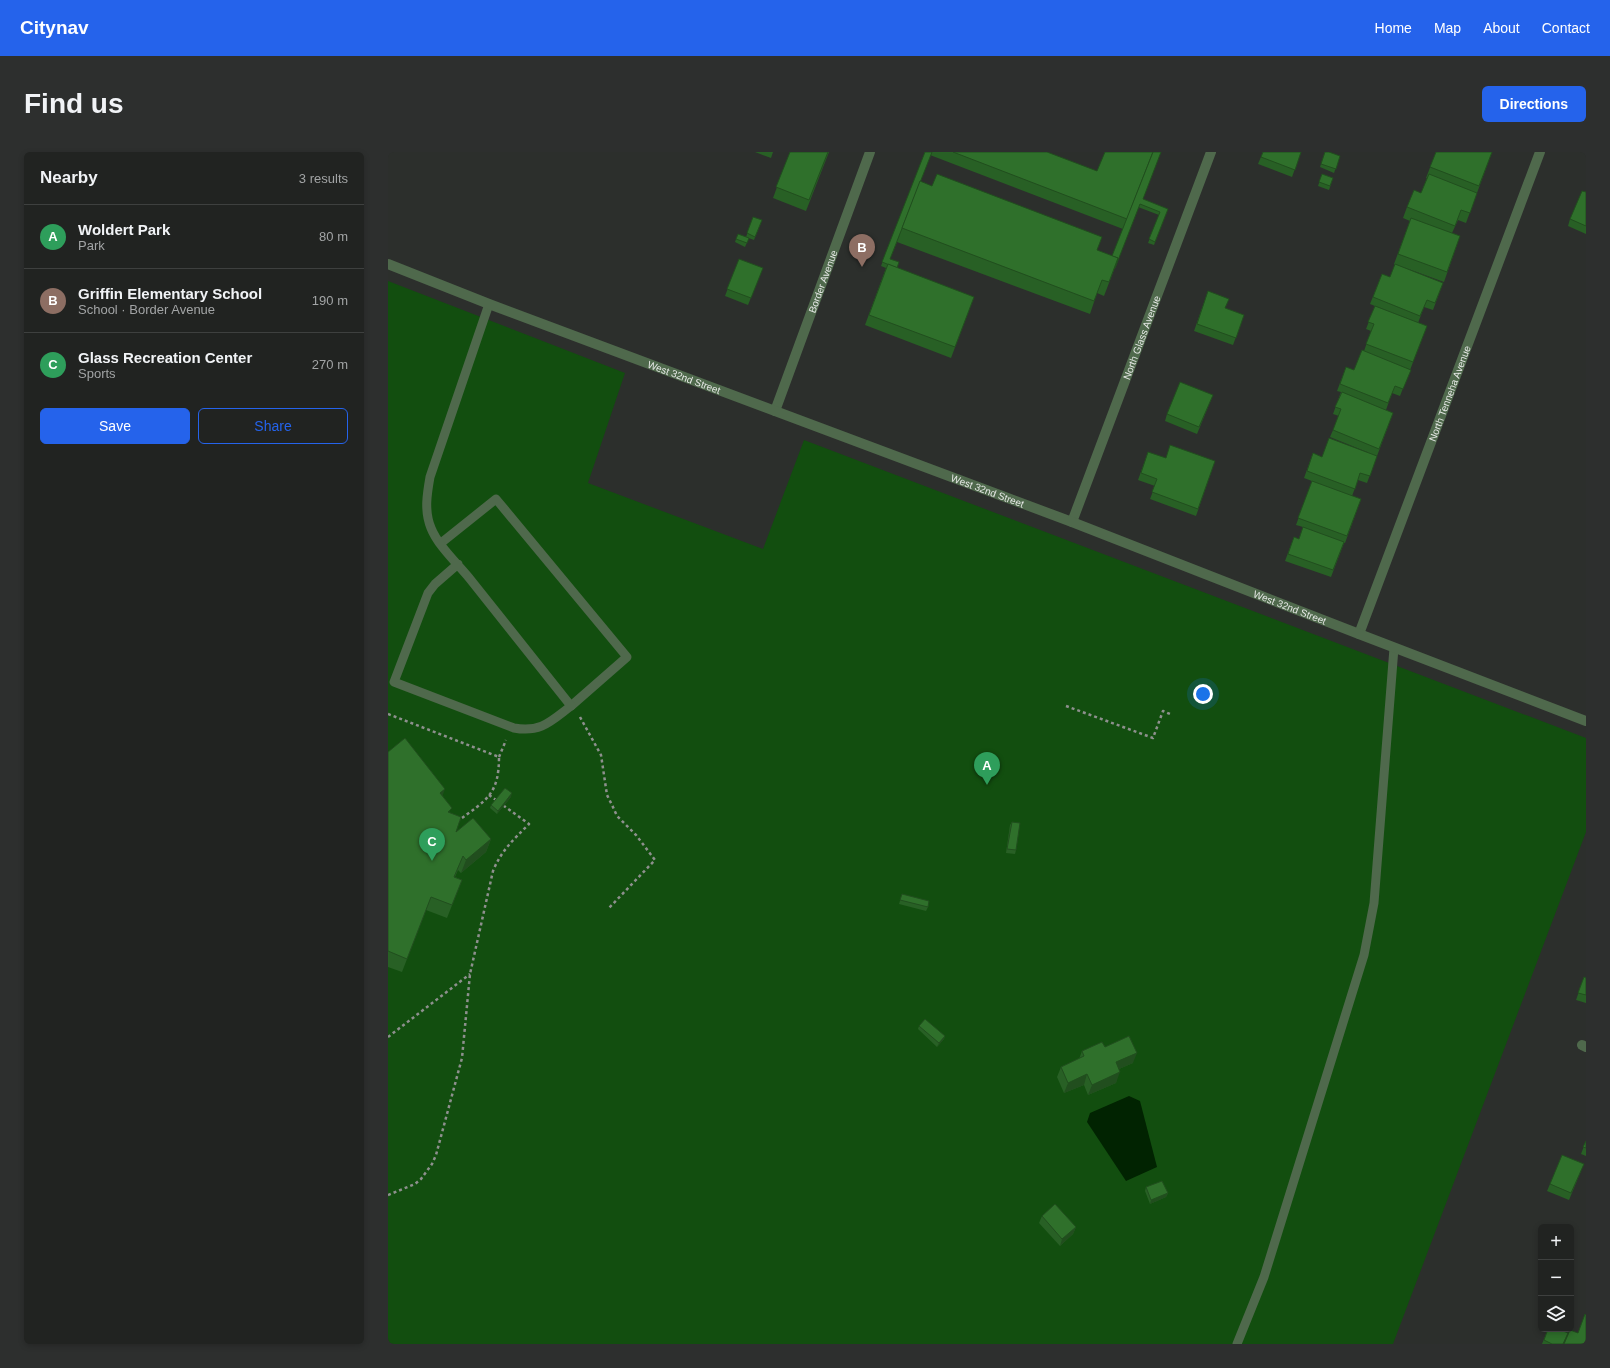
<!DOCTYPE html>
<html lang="en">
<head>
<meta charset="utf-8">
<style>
	body { margin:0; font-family:Arial,sans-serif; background:#2d2f2e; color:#f1f3f6 }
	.controls { position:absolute; right:12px; bottom:12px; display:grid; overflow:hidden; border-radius:6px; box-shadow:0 2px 6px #0003 }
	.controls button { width:36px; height:36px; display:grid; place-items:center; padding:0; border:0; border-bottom:1px solid #3e403f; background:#212321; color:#f1f3f6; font:20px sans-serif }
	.you { position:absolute; left:815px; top:542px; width:14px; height:14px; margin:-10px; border:3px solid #fff; border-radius:50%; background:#1a73e8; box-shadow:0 0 0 6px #1a73e833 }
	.badge { display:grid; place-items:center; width:26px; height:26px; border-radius:50%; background:#2563eb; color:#fff; font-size:13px; font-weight:700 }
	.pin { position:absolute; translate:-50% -33px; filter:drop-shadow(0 1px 2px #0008) }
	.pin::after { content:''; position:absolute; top:21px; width:14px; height:12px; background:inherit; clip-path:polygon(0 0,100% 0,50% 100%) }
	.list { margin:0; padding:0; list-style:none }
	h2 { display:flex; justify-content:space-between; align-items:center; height:52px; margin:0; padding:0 16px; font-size:17px }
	h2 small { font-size:13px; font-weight:400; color:#a2a4a5 }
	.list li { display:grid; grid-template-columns:26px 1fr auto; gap:12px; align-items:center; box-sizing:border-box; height:64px; padding:0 16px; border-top:1px solid #3e403f }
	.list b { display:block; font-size:15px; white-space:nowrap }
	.list p { margin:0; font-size:13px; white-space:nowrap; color:#a2a4a5 }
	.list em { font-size:13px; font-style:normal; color:#a2a4a5 }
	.actions { display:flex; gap:8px; padding:12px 16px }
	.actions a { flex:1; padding:9px 0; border:1px solid #2563eb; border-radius:6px; text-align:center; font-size:14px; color:#2563eb }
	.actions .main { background:#2563eb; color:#fff }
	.icon { flex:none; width:22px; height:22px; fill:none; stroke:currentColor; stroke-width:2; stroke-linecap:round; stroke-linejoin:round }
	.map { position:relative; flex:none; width:1198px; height:1192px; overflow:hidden; border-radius:6px }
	header { display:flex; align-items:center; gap:24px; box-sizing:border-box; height:56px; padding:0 20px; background:#2563eb; color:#fff }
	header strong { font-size:19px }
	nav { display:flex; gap:22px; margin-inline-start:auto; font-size:14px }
	.intro { display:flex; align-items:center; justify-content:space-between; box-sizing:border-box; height:96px; padding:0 24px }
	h1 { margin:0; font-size:28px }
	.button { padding:10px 18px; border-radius:6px; background:#2563eb; color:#fff; font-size:14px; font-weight:700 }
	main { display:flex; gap:24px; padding:0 24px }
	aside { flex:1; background:#212321; border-radius:6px; box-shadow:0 2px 6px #0003 }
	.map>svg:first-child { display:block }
</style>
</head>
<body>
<header>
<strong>Citynav</strong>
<nav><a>Home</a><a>Map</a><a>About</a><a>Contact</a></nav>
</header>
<div class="intro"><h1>Find us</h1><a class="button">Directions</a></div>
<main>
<aside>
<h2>Nearby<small>3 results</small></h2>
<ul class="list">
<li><span class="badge" style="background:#2e9e5b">A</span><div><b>Woldert Park</b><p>Park</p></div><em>80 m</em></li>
<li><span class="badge" style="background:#8d6e63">B</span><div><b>Griffin Elementary School</b><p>School · Border Avenue</p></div><em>190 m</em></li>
<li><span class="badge" style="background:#2e9e5b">C</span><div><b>Glass Recreation Center</b><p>Sports</p></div><em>270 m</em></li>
</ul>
<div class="actions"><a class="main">Save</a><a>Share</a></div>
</aside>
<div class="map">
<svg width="1198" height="1192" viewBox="0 0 1198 1192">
	<rect width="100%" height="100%" fill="#2c2f2c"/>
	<polygon fill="#124e0f" points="0,129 237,221 200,331 375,397 416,288 1198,586 1198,680 1005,1192 0,1192"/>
	<polygon fill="#012301" points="741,944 752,949 769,1015 738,1029 699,970 702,961"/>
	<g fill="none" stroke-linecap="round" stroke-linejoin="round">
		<g stroke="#8e908e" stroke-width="2.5" stroke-dasharray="3 3" stroke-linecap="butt">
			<polyline points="678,554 765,586 775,559 782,562"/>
			<path d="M 0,562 L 111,605 C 111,643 98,648 70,669"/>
			<polyline points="192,565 213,603 219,643 224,653 229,664 248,683 267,708 220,757"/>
			<polyline points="111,605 118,588"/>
			<polyline points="101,643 108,648"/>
			<polyline points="0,885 82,822"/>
			<path d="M 0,1043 L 27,1032 L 33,1027 L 44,1012 L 48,1003 L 74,906 L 82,822 L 105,719 C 113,699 125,688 141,672 L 116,654"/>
		</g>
		<g stroke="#4f694c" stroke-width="9">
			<polyline points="53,391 108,347 239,505 183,554"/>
			<path d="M 70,412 L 47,432 L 40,441 L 6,530 L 126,576 C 153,581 163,569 183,554 C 149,511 115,469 82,427 C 70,412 50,394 43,376 C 36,359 39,342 42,325 L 101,152"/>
			<polyline points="849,1192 876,1125 976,803 986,751 1006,496"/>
		</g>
		<g stroke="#4f694c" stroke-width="10">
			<path id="s1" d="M 387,259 L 482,0"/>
			<path id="s2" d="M 684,370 L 823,0"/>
			<path id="s3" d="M 971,482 L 1152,0"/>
			<polyline points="1194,893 1198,895"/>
		</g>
		<path stroke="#4f694c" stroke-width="10" id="s4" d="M 0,112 L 101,152 L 684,370 L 971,482 L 1198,569"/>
	</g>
	<g fill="#286025" fill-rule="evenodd">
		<polygon points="367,0 385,0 383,6"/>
		<polygon points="402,0 441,0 418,59 385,46"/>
		<path d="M 537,0 L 659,0 L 755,47 L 780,57 L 766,93 L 760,91 L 771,63 L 750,55 L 716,144 L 709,141 L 702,162 L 509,90 L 502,107 L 509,116 L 586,145 L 563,206 L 477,173 L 498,116 L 493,114 ZM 542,3 L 735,77 L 724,104 L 532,30 Z"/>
		<polygon points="875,0 913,0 904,25 870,12"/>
		<polygon points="937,0 952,4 946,21 932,15"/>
		<polygon points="1048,0 1104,0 1078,71 1070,68 1064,81 1072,84 1056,130 1015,115 1055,131 1045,158 1036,155 1030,171 982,152 994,122 1002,125 1007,113 1006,112 1022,69 1015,66 1019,55 1033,41 1039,26 1038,26"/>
		<polygon points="934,22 945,26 941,38 930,34"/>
		<polygon points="1198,40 1198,82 1180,74 1182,67"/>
		<polygon points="365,65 374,68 366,88 358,85 361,86 357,95 347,90 348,87 358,85"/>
		<polygon points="351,107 372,123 360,153 337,144"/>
		<polygon points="820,139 837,156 856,163 845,193 806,179"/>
		<polygon points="987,154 1039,174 1012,244 1004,241 998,258 1005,261 989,304 979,331 970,328 964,344 973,347 957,391 956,391 943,425 897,409 906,385 911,387 915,375 908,373 924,329 916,326 925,301 934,305 979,300 942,285 951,264 945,262 953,240 949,239 958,215 966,218 976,199 983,179 978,177"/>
		<polygon points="825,243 809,282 777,269 779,262"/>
		<polygon points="760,300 778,306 827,309 808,364 762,347 767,334 750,328"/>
		<polygon points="0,600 55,644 62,661 68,680 103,687 98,700 73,721 70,718 67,725 74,728 59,766 38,758 14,820 0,815"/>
		<polygon points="123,645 109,662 102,656 103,653"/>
		<polygon points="624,670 628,698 627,702 618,701 622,673"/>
		<polygon points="514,742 540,755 538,759 511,752"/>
		<polygon points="1196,825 1198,826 1198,851 1188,848"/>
		<polygon points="531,874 557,884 556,887 549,895 530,877"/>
		<polygon points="694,899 745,911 731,917 728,931 700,943 696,933 676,941 669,925 673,915 691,907"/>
		<polygon points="1198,989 1198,1004 1193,1002"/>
		<polygon points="1193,1019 1181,1048 1159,1039 1162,1032"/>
		<polygon points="758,1035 780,1041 778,1045 762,1052 757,1039"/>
		<polygon points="654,1064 688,1075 685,1082 672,1094 651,1071"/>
		<polygon points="1160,1177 1175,1192 1154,1192"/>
	</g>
	<g fill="#214e1e">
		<polygon points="57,637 52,651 52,641"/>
		<polygon points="124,641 123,645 109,662 110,659"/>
		<polygon points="103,687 98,700 73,721 78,708"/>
		<polygon points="557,884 556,887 549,895 551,891"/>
		<polygon points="749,901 745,911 724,920 728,910"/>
		<polygon points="732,920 728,931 700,943 704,933"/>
		<polygon points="699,922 696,933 676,941 680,931"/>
		<polygon points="780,1041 778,1045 762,1052 763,1048"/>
		<polygon points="688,1075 685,1082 672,1094 674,1087"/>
	</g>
	<g fill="#2f702b" stroke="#214e1e">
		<polygon points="402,0 440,0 421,48 388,35"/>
		<polygon points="537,0 544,0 502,107 511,110 509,116 494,110"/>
		<polygon points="565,0 659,0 709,19 717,0 765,0 739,67"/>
		<polygon points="765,0 773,0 755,47 780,57 767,90 761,87 772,60 752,52 727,116 730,106 724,104"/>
		<polygon points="875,0 913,0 907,18 873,5"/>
		<polygon points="937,0 941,0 952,4 948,17 933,12"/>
		<polygon points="1048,0 1104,0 1091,34 1042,15"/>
		<polygon points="549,22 714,85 709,98 730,106 721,130 714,128 706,149 514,76 532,29 544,34"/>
		<polygon points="934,22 945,26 942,34 931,30"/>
		<polygon points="1041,22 1089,41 1082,61 1073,58 1067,74 1019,55 1026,38 1033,41"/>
		<polygon points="1194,39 1198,40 1198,74 1182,67"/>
		<polygon points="365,65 374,68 367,85 359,81"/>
		<polygon points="1023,66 1072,84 1059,120 1010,102"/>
		<polygon points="350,82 361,86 359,91 348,87"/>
		<polygon points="351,107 375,116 363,146 339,137"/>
		<polygon points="500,112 586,145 567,195 481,163"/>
		<polygon points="1007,112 1055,131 1047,151 1039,148 1032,164 985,145 994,122 1002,125"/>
		<polygon points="820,139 841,147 837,156 856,163 848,186 809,172"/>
		<polygon points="987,154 1039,174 1025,210 978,192 986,172 980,170"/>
		<polygon points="974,198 1023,218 1015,237 1007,234 1000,251 952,232 958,215 966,218"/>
		<polygon points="792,230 825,243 811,275 779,262"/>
		<polygon points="954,240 1005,261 991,297 945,278 953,257 947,255"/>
		<polygon points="941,286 989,304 982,324 972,321 967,337 919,319 925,301 934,305"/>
		<polygon points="782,293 827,309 810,357 764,340 769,327 753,321 760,300 778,306"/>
		<polygon points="924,329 973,347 959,384 910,366"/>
		<polygon points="915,375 956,390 945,418 900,402 906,385 911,387"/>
		<polygon points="17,586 57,637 52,641 64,656 60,660 73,665 68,680 85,666 103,687 78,708 75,704 66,725 74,728 64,753 43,745 19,807 0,799 0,600"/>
		<polygon points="117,636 124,641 110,659 103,653"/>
		<polygon points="624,670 632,671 628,698 619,697"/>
		<polygon points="514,742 541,749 540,755 512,748"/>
		<polygon points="1196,825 1198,826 1198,843 1190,841"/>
		<polygon points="537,867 557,884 551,891 531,874"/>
		<polygon points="741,884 749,901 728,910 732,920 704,933 699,922 680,931 673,915 696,904 694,899 714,890 717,895"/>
		<polygon points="1198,989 1198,996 1195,995"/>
		<polygon points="1174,1003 1196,1012 1183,1041 1162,1032"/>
		<polygon points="774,1029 780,1041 763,1048 758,1035"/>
		<polygon points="667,1052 688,1075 674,1087 654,1064"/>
		<polygon points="1197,1162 1198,1163 1198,1192 1176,1192 1182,1178 1190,1181"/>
		<polygon points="1160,1177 1170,1177 1180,1181 1175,1192 1164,1192 1156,1188"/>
	</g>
	<g text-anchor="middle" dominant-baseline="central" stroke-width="3" stroke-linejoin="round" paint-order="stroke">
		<g font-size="10" fill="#e6e8e6" stroke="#2c2f2c">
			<text stroke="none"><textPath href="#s1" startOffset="138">Border Avenue</textPath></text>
			<text stroke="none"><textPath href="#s2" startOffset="197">North Glass Avenue</textPath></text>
			<text stroke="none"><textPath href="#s4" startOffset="317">West 32nd Street</textPath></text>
			<text stroke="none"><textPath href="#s3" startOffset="257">North Tenneha Avenue</textPath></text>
			<text stroke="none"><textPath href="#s4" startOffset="641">West 32nd Street</textPath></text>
			<text stroke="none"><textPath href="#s4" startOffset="965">West 32nd Street</textPath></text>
		</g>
	</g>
</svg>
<div class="controls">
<button>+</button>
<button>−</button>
<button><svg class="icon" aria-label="layers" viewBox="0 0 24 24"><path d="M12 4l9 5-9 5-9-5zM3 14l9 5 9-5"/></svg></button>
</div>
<div class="you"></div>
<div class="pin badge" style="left:599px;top:633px;background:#2e9e5b">A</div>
<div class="pin badge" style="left:474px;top:115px;background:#8d6e63">B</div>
<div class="pin badge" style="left:44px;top:709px;background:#2e9e5b">C</div>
</div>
</main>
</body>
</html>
